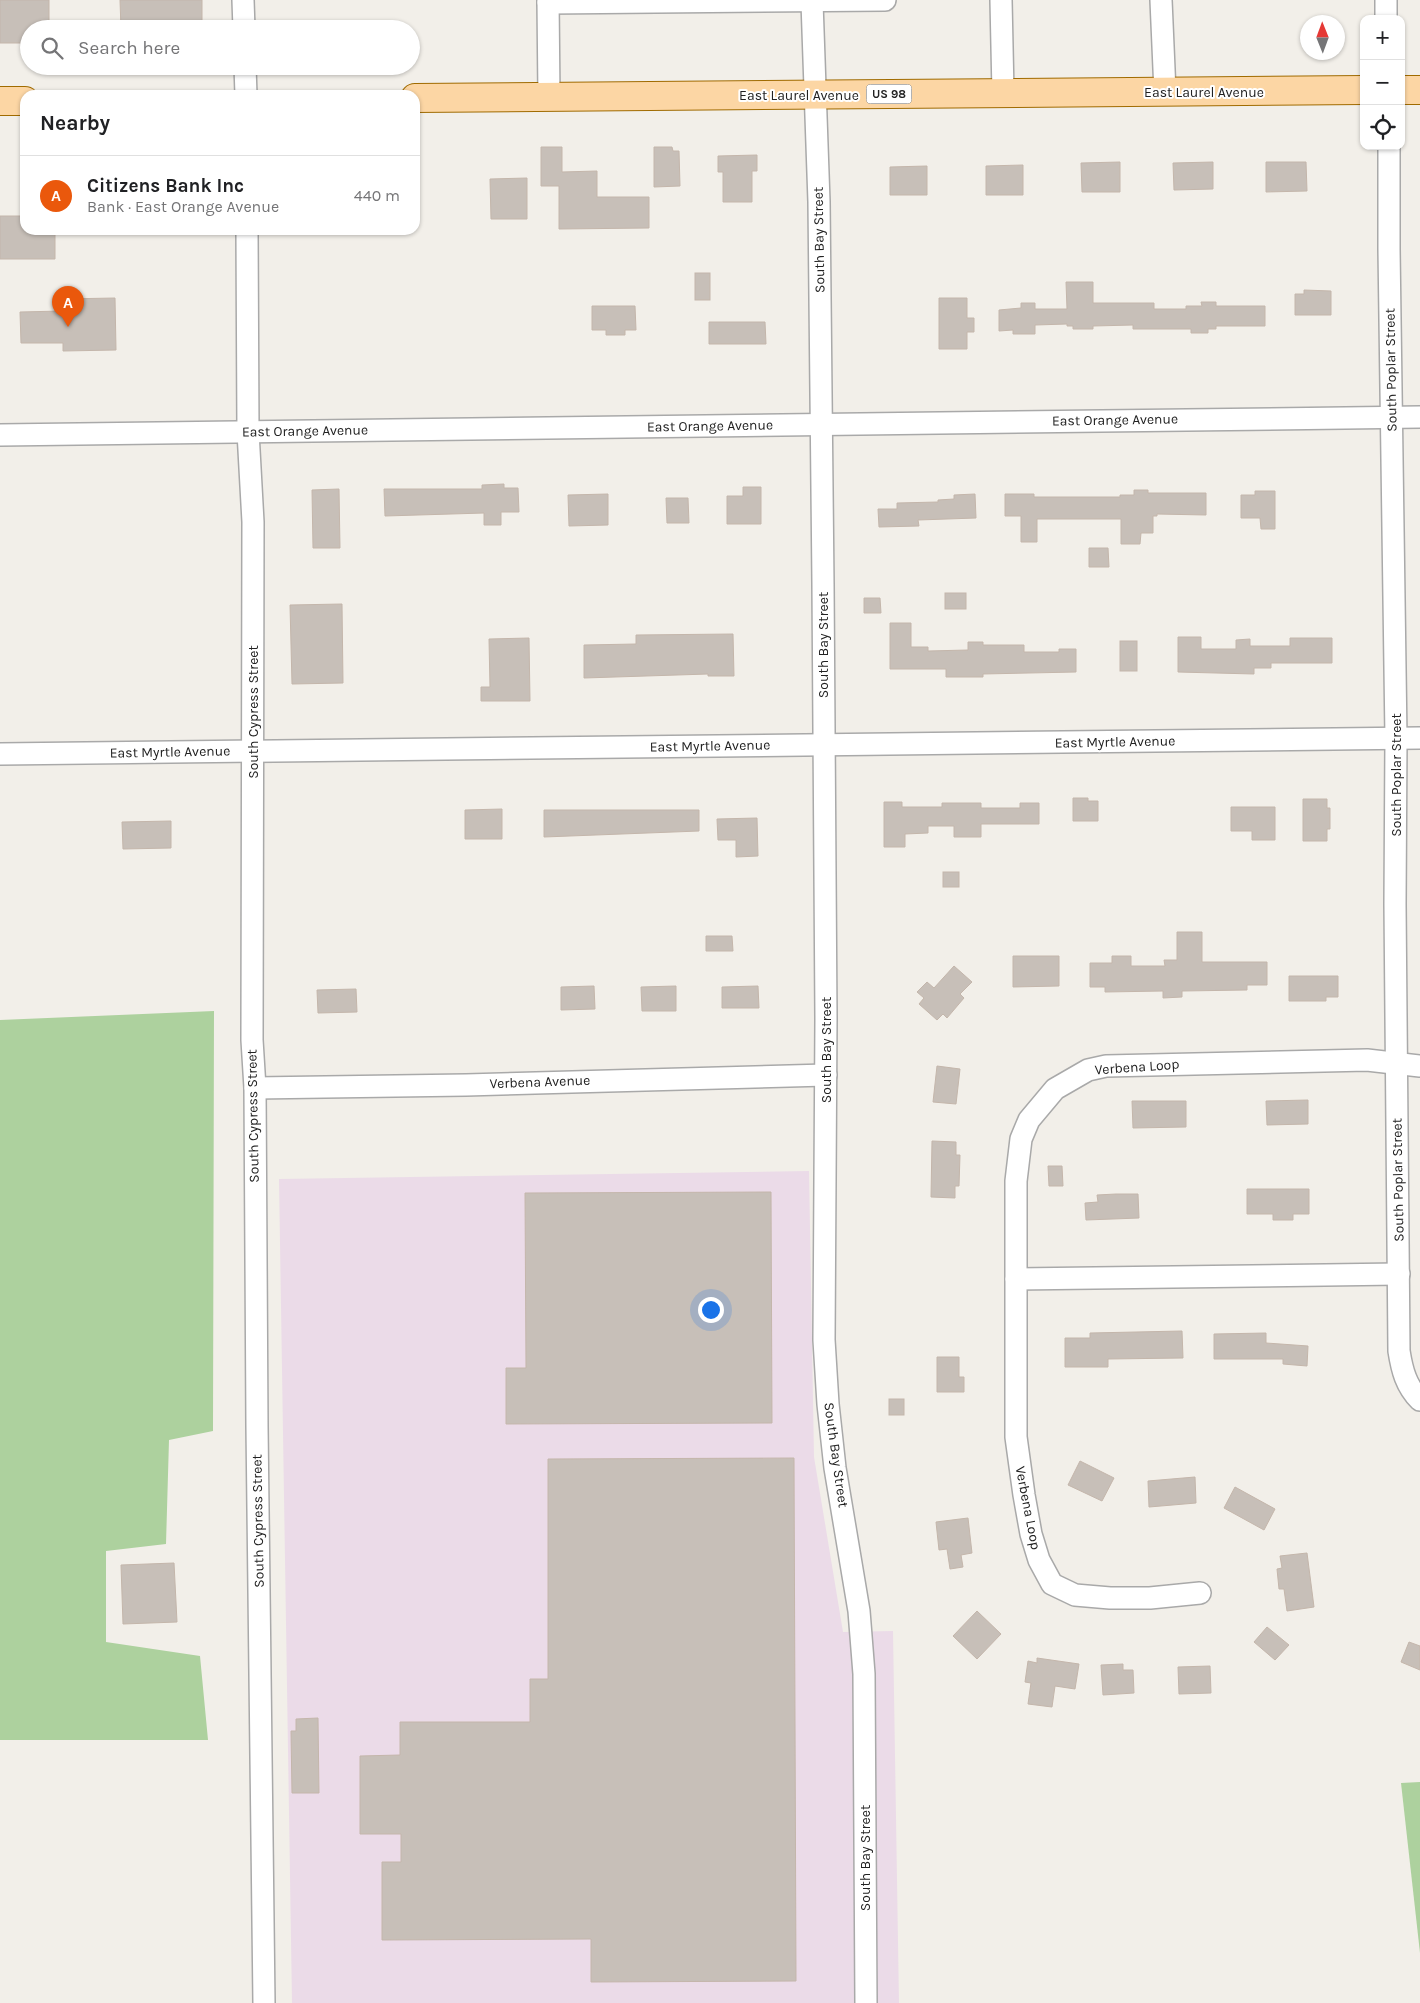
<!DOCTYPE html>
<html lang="en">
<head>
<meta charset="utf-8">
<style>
	body { margin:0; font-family:Karla,sans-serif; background:#f6f6f6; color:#202124 }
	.controls { position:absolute; right:15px; top:15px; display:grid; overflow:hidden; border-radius:10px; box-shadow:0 1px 4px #0004 }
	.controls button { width:45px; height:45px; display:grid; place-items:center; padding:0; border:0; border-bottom:1px solid #e0e0e0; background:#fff; color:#202124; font:25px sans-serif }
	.compass { position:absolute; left:1300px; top:15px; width:45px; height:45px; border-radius:50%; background:#fff; box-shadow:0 1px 4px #0004; rotate:359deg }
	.you { position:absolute; left:710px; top:1309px; width:18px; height:18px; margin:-12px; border:4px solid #fff; border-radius:50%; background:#1a73e8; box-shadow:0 0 0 8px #1a73e833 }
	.badge { display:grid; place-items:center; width:32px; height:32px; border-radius:50%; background:#ea580c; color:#fff; font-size:16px; font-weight:700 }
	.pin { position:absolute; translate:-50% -41px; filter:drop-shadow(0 1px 2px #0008) }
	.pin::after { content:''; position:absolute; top:26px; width:18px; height:15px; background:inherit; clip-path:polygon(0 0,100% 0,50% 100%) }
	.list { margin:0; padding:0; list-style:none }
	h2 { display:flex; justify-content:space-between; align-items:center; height:65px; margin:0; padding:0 20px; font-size:21px }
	h2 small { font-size:16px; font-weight:400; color:#757577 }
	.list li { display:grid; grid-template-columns:32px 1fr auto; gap:15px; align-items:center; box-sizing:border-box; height:80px; padding:0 20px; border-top:1px solid #e0e0e0 }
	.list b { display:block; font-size:19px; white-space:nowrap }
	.list p { margin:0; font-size:16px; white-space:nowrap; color:#757577 }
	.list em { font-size:16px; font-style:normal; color:#757577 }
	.icon { flex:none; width:28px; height:28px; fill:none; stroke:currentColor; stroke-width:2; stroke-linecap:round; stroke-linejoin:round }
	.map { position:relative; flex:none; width:1420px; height:2003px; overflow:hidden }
	.search { position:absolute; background:#fff; box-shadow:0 1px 4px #0004; left:20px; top:20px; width:400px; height:55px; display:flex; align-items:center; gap:12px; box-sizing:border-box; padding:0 18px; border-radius:28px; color:#757577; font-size:19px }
	.panel { position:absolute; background:#fff; box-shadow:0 1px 4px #0004; left:20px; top:90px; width:400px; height:145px; border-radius:15px }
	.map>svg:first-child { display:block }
</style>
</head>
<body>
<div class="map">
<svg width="1420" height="2003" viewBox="0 0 1420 2003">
	<rect width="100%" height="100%" fill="#f2efe9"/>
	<polygon fill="#ebdbe8" points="809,1171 814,1457 843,1632 893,1631 899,2003 292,2003 279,1179"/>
	<g fill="#add19e">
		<polygon points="214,1011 213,1431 169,1440 166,1544 106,1551 106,1642 200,1656 208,1740 0,1740 0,1020"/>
		<polygon points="1420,1782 1420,1953 1401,1783"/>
	</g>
	<g fill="#c7bfb8" stroke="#c4b6ab">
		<polygon points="0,0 49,0 49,29 29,29 29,43 0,43"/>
		<polygon points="120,0 202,0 202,29 121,29"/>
		<polygon points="541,147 562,147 562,172 597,171 597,197 649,197 649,228 559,229 559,186 541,186"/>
		<polygon points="654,147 672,147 673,151 679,151 680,186 654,187"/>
		<polygon points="757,155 757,171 752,171 752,202 723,202 723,172 718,172 718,156"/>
		<polygon points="1120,162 1120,192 1082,192 1081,163"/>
		<polygon points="1213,162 1213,189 1174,190 1173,163"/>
		<polygon points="1266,162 1306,162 1307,191 1266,192"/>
		<polygon points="1023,165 1023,195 986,195 986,166"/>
		<polygon points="927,166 927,195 890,195 890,167"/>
		<polygon points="527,178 527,219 491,219 490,179"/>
		<polygon points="0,216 25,216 25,230 55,230 55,259 0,259"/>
		<rect x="695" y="273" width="15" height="27"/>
		<polygon points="1066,282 1093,282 1093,303 1154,303 1154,309 1186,309 1186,306 1202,306 1201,302 1216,302 1216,306 1265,306 1265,326 1216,326 1216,329 1208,329 1208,333 1191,333 1191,329 1133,329 1133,325 1093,326 1093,329 1073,329 1073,326 1067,326 1067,324 1035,325 1035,334 1013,334 1013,330 999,331 999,310 1021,308 1021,303 1035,303 1035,309 1067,309"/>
		<polygon points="1304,290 1331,291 1331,315 1295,315 1295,294 1304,294"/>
		<polygon points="115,298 116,350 63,351 63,343 21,343 20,312 62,311 62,299"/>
		<polygon points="939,298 967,298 967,318 974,318 974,332 967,332 967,349 939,349"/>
		<polygon points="592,306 635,306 636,330 625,330 625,335 606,335 606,330 592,330"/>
		<polygon points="709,322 765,322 766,344 709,344"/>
		<polygon points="504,484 504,488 518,488 519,512 501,512 501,525 484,525 484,513 385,516 384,489 482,489 482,485"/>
		<polygon points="743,487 761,487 761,524 727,524 727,496 743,496"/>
		<polygon points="339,489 340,548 313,548 312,490"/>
		<polygon points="1134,490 1148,490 1148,493 1206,493 1206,515 1157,514 1157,516 1153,516 1153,533 1141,533 1140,544 1121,544 1121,519 1037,519 1037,542 1021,542 1021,516 1005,516 1005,494 1034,494 1034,497 1120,497 1120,495 1134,495"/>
		<polygon points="1255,491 1275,491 1275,529 1261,529 1260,518 1241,518 1241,495 1255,495"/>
		<polygon points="608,494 608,525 569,526 568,495"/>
		<polygon points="975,494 976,518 918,520 919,526 879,527 878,509 897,509 897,503 938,502 938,500 954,499 954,495"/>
		<polygon points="666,498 688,498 689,523 667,523"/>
		<polygon points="1089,548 1108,548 1109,567 1089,567"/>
		<rect x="945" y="593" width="21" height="16"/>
		<polygon points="864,598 880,598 881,613 864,613"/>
		<polygon points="342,604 343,683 292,684 290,605"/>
		<polygon points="890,623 911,623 911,647 928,647 928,651 968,650 968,642 983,642 983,645 1024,645 1024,652 1059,652 1059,649 1076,649 1076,672 983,674 983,677 946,677 946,669 890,669"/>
		<polygon points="733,634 734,676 708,676 708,674 584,678 584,645 636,644 636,635"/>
		<polygon points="1178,637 1201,637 1201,649 1236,649 1236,640 1250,639 1250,646 1290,646 1290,638 1332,638 1332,663 1271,663 1271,668 1254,668 1254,674 1178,672"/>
		<polygon points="529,638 530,701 481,701 481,687 490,687 489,639"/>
		<rect x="1120" y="641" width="17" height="30"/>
		<polygon points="1073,798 1088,798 1088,801 1098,801 1098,821 1073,821"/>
		<polygon points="1303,799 1327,799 1327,808 1330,808 1330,829 1327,829 1327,841 1303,841"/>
		<polygon points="884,802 902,802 902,807 942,807 942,803 981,803 981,808 1020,808 1020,803 1039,803 1039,824 981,824 981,837 954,837 954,826 928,826 928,833 905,834 905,847 884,847"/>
		<polygon points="1231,807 1275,807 1275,840 1252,840 1252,831 1231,831"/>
		<polygon points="502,809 502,839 465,839 465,810"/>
		<polygon points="544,810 699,810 699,831 544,837"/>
		<polygon points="757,818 758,856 736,857 736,840 718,840 717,819"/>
		<polygon points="171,821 171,848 123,849 122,822"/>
		<rect x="943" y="872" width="16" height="15"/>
		<polygon points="1177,932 1202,932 1202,962 1267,962 1267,985 1247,985 1247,990 1182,991 1182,997 1163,998 1163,991 1105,992 1105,987 1090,987 1090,963 1112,963 1112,956 1131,956 1131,966 1165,966 1164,960 1177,960"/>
		<polygon points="706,936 732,936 733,951 706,951"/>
		<polygon points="1013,956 1059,956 1059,986 1013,987"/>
		<polygon points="954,966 972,982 960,994 964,998 947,1018 943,1014 937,1020 919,1004 924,998 917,992 927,982 934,988"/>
		<polygon points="1289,976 1338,976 1338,997 1326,997 1326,1001 1289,1001"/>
		<polygon points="594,986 595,1009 561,1010 561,987"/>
		<polygon points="676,986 676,1011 642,1011 641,987"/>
		<polygon points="758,986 759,1008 722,1008 722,987"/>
		<polygon points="356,989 357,1012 318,1013 317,990"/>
		<polygon points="937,1066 960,1069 956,1104 933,1102"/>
		<polygon points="1308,1100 1308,1124 1267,1125 1266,1101"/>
		<polygon points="1132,1101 1186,1101 1186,1127 1133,1128"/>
		<polygon points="932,1141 956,1142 956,1155 960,1155 959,1186 955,1186 955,1198 931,1197"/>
		<polygon points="1048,1166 1062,1166 1063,1186 1049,1186"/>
		<polygon points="1247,1189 1309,1189 1309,1214 1293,1214 1293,1220 1273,1220 1273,1214 1247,1214"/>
		<polygon points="771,1192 772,1423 506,1424 506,1368 526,1368 525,1193"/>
		<polygon points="1116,1194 1138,1194 1139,1218 1086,1220 1085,1203 1098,1202 1097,1195"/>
		<polygon points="1182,1331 1183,1358 1108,1359 1108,1367 1065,1367 1065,1338 1090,1338 1090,1333"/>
		<polygon points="1266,1333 1266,1343 1308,1346 1307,1366 1283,1364 1283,1359 1214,1359 1214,1334"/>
		<polygon points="937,1357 959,1357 959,1377 964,1377 964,1392 937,1392"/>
		<rect x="889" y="1399" width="15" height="16"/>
		<polygon points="794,1458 796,1981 591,1982 591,1939 382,1940 382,1862 401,1862 401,1834 360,1834 360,1756 400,1755 400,1722 530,1722 530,1679 548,1679 548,1459"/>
		<polygon points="1080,1461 1114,1478 1102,1501 1068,1485"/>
		<polygon points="1195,1477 1196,1503 1149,1507 1148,1481"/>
		<polygon points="1235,1487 1275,1509 1264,1530 1224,1508"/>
		<polygon points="968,1518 972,1553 961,1555 963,1567 950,1569 947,1549 939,1550 936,1522"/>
		<polygon points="1307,1553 1314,1607 1287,1611 1284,1589 1279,1589 1277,1569 1282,1568 1280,1556"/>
		<polygon points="174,1563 177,1622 123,1624 121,1565"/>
		<polygon points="977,1611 1001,1634 977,1659 953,1636"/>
		<polygon points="1267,1627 1289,1645 1275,1660 1254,1642"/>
		<polygon points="1409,1642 1420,1646 1420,1670 1401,1662"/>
		<polygon points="1037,1658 1079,1664 1075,1689 1055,1686 1052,1707 1028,1704 1031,1683 1025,1682 1028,1661 1037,1663"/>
		<polygon points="1123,1664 1123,1670 1133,1670 1134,1693 1103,1695 1101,1665"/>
		<polygon points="1210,1666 1211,1693 1179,1694 1178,1667"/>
		<polygon points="318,1718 319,1793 292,1793 291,1731 296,1731 296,1719"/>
	</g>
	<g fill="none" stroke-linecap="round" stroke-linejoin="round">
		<g stroke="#a9a9a9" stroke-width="24">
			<g id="street">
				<polyline points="243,0 244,29"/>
				<polyline points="548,0 549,97"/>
				<polyline points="1001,0 1003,93"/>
				<polyline points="1161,0 1165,92"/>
				<polyline points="1386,0 1386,19"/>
				<polyline points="812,2 819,202 823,584 826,1019 824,1340 828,1404 835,1468 859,1611 864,1674 866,2003"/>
				<polyline points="548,3 885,0"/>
				<polyline points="245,66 246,95"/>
				<path d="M 1389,146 L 1389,249 L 1396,738 L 1395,904 L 1399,1351 C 1402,1370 1406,1386 1420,1400"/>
				<polyline points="247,230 248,432 253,522 252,1040 255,1088 257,1426 264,2003"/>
				<polyline points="0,435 1420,417"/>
				<polyline points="0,754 1420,738"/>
				<polyline points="255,1088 466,1085 826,1075"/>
				<polyline points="1016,1279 1399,1274"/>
				<polyline points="1200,1593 1150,1598 1110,1598 1075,1595 1052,1584 1039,1560 1031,1534 1024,1495 1016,1437 1016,1181 1021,1139 1029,1120 1055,1089 1088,1070 1106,1066 1367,1060 1420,1066"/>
			</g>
		</g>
		<g stroke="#a06b00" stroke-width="30">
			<g id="primary">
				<polyline points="1401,90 1420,90"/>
				<polyline points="415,98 1364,90"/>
				<polyline points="0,101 25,101"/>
			</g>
		</g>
		<use href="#street" stroke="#fff" stroke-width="21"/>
		<use href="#primary" stroke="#fcd6a4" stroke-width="28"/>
	</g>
	<g text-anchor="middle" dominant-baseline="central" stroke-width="4" stroke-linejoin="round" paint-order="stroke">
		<rect fill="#fff" stroke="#646464" stroke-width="1" x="866.5" y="84.5" width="45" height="19" rx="4"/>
		<g font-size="12" font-weight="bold" fill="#222">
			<text x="889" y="94">US 98</text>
		</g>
		<g font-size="14" fill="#222" stroke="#fff">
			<text x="1204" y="92">East Laurel Avenue</text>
			<text x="799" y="95">East Laurel Avenue</text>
			<text transform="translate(819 240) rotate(-91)">South Bay Street</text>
			<text transform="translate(1391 370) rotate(-91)">South Poplar Street</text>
			<text transform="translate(1115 420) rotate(-1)">East Orange Avenue</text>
			<text transform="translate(710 426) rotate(-1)">East Orange Avenue</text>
			<text transform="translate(305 431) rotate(-1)">East Orange Avenue</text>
			<text transform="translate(823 645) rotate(-90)">South Bay Street</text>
			<text transform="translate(253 712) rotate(-90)">South Cypress Street</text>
			<text transform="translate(1115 742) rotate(-1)">East Myrtle Avenue</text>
			<text transform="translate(710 746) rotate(-1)">East Myrtle Avenue</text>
			<text transform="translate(170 752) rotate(-1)">East Myrtle Avenue</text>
			<text transform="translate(1396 775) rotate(-90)">South Poplar Street</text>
			<text transform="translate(826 1050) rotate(-90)">South Bay Street</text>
			<text transform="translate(1137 1067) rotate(-4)">Verbena Loop</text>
			<text transform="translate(540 1082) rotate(-2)">Verbena Avenue</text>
			<text transform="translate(253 1116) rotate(-91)">South Cypress Street</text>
			<text transform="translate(1398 1180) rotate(-91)">South Poplar Street</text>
			<text transform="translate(836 1455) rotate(82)">South Bay Street</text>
			<text transform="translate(1028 1508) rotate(79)">Verbena Loop</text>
			<text transform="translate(258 1521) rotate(-91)">South Cypress Street</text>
			<text transform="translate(865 1858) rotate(-90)">South Bay Street</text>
		</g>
	</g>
</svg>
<div class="controls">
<button>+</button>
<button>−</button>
<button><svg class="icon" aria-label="locate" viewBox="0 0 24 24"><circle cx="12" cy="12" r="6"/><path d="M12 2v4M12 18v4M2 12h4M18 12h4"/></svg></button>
</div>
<svg class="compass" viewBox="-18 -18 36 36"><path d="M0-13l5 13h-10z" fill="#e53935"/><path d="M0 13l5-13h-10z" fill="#757577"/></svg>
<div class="you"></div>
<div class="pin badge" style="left:68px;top:327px">A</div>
<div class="search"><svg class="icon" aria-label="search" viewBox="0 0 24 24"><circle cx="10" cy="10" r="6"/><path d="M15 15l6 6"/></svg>Search here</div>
<section class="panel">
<h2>Nearby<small></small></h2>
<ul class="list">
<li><span class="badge">A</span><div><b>Citizens Bank Inc</b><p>Bank · East Orange Avenue</p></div><em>440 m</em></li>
</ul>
</section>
</div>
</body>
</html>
